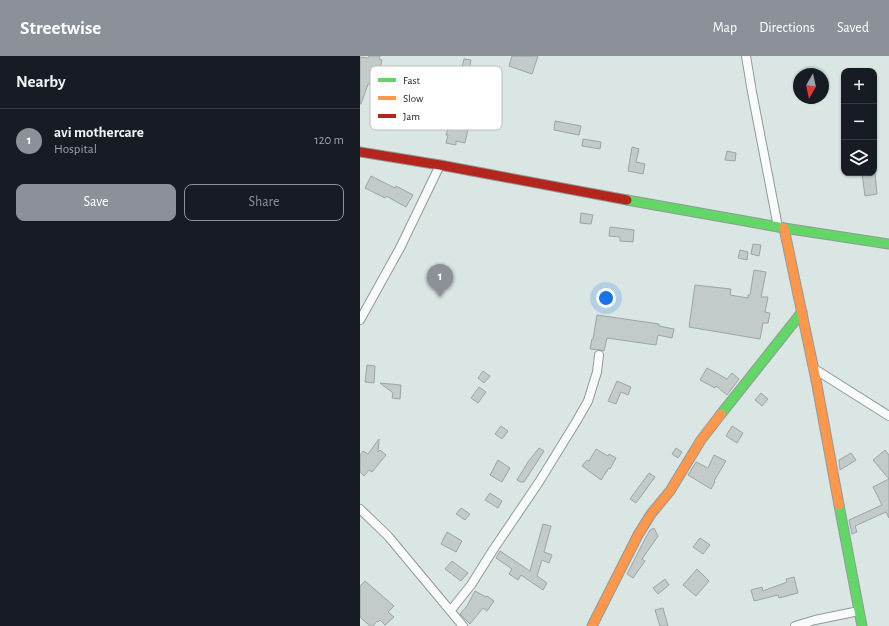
<!DOCTYPE html>
<html lang="en">
<head>
<meta charset="utf-8">
<style>
	body { margin:0; font-family:"Alegreya Sans",sans-serif; background:#242831; color:#f1f3f6 }
	.controls { position:absolute; right:12px; top:12px; display:grid; overflow:hidden; border-radius:8px; box-shadow:0 1px 3px #0004 }
	.controls button { width:36px; height:36px; display:grid; place-items:center; padding:0; border:0; border-bottom:1px solid #363941; background:#171b24; color:#f1f3f6; font:20px sans-serif }
	.compass { position:absolute; left:433px; top:12px; width:36px; height:36px; border-radius:50%; background:#171b24; box-shadow:0 1px 3px #0004; rotate:189deg }
	.you { position:absolute; left:246px; top:242px; width:14px; height:14px; margin:-10px; border:3px solid #fff; border-radius:50%; background:#1a73e8; box-shadow:0 0 0 6px #1a73e833 }
	.badge { display:grid; place-items:center; width:26px; height:26px; border-radius:50%; background:#8c9099; color:#fff; font-size:13px; font-weight:700 }
	.pin { position:absolute; translate:-50% -33px; filter:drop-shadow(0 1px 2px #0008) }
	.pin::after { content:''; position:absolute; top:21px; width:14px; height:12px; background:inherit; clip-path:polygon(0 0,100% 0,50% 100%) }
	.list { margin:0; padding:0; list-style:none }
	h2 { display:flex; justify-content:space-between; align-items:center; height:52px; margin:0; padding:0 16px; font-size:17px }
	h2 small { font-size:13px; font-weight:400; color:#9ea1a6 }
	.list li { display:grid; grid-template-columns:26px 1fr auto; gap:12px; align-items:center; box-sizing:border-box; height:64px; padding:0 16px; border-top:1px solid #363941 }
	.list b { display:block; font-size:15px; white-space:nowrap }
	.list p { margin:0; font-size:13px; white-space:nowrap; color:#9ea1a6 }
	.list em { font-size:13px; font-style:normal; color:#9ea1a6 }
	.actions { display:flex; gap:8px; padding:12px 16px }
	.actions a { flex:1; padding:9px 0; border:1px solid #8c9099; border-radius:8px; text-align:center; font-size:14px; color:#8c9099 }
	.actions .main { background:#8c9099; color:#fff }
	.icon { flex:none; width:22px; height:22px; fill:none; stroke:currentColor; stroke-width:2; stroke-linecap:round; stroke-linejoin:round }
	.map { position:relative; flex:none; width:529px; height:570px; overflow:hidden }
	header { display:flex; align-items:center; gap:24px; box-sizing:border-box; height:56px; padding:0 20px; background:#8c9099; color:#fff }
	header strong { font-size:19px }
	nav { display:flex; gap:22px; margin-inline-start:auto; font-size:14px }
	main { display:flex }
	aside { flex:1; background:#171b24 }
	.map>svg:first-child { display:block }
</style>
</head>
<body>
<header>
<strong>Streetwise</strong>
<nav><a>Map</a><a>Directions</a><a>Saved</a></nav>
</header>
<main>
<aside>
<h2>Nearby<small></small></h2>
<ul class="list">
<li><span class="badge">1</span><div><b>avi mothercare</b><p>Hospital</p></div><em>120 m</em></li>
</ul>
<div class="actions"><a class="main">Save</a><a>Share</a></div>
</aside>
<div class="map">
<svg width="529" height="570" viewBox="0 0 529 570">
	<rect width="100%" height="100%" fill="#dae6e3"/>
	<g fill="#c2cbc9" stroke="#9ca5a3">
		<polygon points="9,0 20,0 19,3 22,4 16,30 8,28 1,48 0,48 0,1 8,2"/>
		<polygon points="152,0 178,0 172,18 149,10"/>
		<polygon points="104,3 111,4 108,20 100,18"/>
		<polygon points="99,29 109,32 106,46 108,47 104,63 110,64 105,87 96,85 96,89 86,87 88,79 86,79 92,59 90,59 94,43 96,44"/>
		<polygon points="195,65 221,70 219,79 194,74"/>
		<polygon points="223,83 241,86 240,93 222,90"/>
		<polygon points="272,91 279,93 276,106 285,108 283,118 268,115"/>
		<polygon points="367,95 376,97 375,105 365,104"/>
		<polygon points="502,117 515,117 517,138 505,140"/>
		<polygon points="11,120 35,132 36,130 53,139 46,151 26,140 25,142 5,132"/>
		<polygon points="221,157 233,159 231,168 220,167"/>
		<polygon points="250,171 274,174 273,186 260,185 260,181 249,180"/>
		<polygon points="393,188 401,189 399,200 391,198"/>
		<polygon points="380,194 388,196 387,204 378,202"/>
		<polygon points="394,214 406,216 401,241 408,241 405,256 410,257 408,267 403,267 400,283 329,271 335,229 371,233 370,239 388,242 388,239 390,239"/>
		<polygon points="237,259 299,268 299,270 314,273 312,282 298,279 296,289 247,282 244,295 240,294 230,293 232,283 233,283"/>
		<polygon points="7,309 15,310 14,327 5,326"/>
		<polygon points="347,312 367,323 372,317 379,323 367,339 356,330 355,332 340,324"/>
		<polygon points="123,315 130,320 124,327 118,322"/>
		<polygon points="257,325 271,331 268,339 261,336 256,348 248,345"/>
		<polygon points="20,327 41,329 40,343 32,342 33,337"/>
		<polygon points="119,331 126,336 118,347 111,342"/>
		<polygon points="401,337 408,343 402,350 395,344"/>
		<polygon points="141,370 148,375 142,383 135,378"/>
		<polygon points="372,370 383,377 377,387 366,380"/>
		<polygon points="19,383 18,396 20,394 26,399 12,416 9,414 4,420 0,416 0,399 3,395 8,398"/>
		<polygon points="179,392 184,395 164,426 161,426 157,424 168,406"/>
		<polygon points="316,392 322,396 318,402 312,398"/>
		<polygon points="236,393 248,400 249,398 256,402 250,413 249,412 241,424 222,410 227,404 229,405"/>
		<polygon points="525,394 529,399 529,462 526,456 495,470 497,476 492,478 489,464 522,449 513,431 529,423 513,404"/>
		<polygon points="491,397 496,404 480,414 479,404"/>
		<polygon points="354,399 366,405 354,425 355,426 351,433 328,419 336,406 348,412"/>
		<polygon points="138,404 150,412 142,426 130,419"/>
		<polygon points="289,417 295,421 276,447 270,443"/>
		<polygon points="130,437 142,445 138,452 125,444"/>
		<polygon points="101,452 110,458 105,464 96,458"/>
		<polygon points="183,468 191,470 184,496 192,499 189,507 182,504 177,520 187,527 183,534 161,519 158,524 149,518 152,513 136,502 140,495 170,515"/>
		<polygon points="294,472 298,480 282,503 285,505 273,522 267,518 285,483 290,474"/>
		<polygon points="87,476 102,485 96,496 81,488"/>
		<polygon points="340,482 350,489 343,498 333,491"/>
		<polygon points="92,505 108,517 101,525 85,513"/>
		<polygon points="337,513 349,525 336,540 323,529"/>
		<polygon points="434,521 438,537 419,542 418,539 394,545 391,534 402,531 403,535 427,526 426,523"/>
		<polygon points="305,523 309,529 298,538 293,532"/>
		<polygon points="5,525 34,550 28,556 34,561 25,569 20,564 18,566 17,565 13,570 10,570 0,561 0,530"/>
		<polygon points="115,535 126,541 127,540 134,545 127,555 123,552 110,568 100,558 107,550"/>
		<polygon points="303,552 308,570 300,570 295,554"/>
	</g>
	<g fill="none" stroke-linecap="round" stroke-linejoin="round">
		<g stroke="#919a98" stroke-width="10">
			<g id="street">
				<polyline points="386,0 392,36 418,171"/>
				<polyline points="0,264 40,192 80,109"/>
				<polyline points="453,312 529,360"/>
				<polyline points="0,453 28,480 103,570"/>
				<polyline points="91,554 111,529 133,494 179,426 216,366 228,345 237,316 239,299"/>
				<polyline points="435,570 455,564 499,555"/>
			</g>
		</g>
		<g stroke="#919a98" stroke-width="11">
			<g id="fast">
				<polyline points="267,144 424,172 529,188"/>
				<polyline points="361,358 442,256"/>
				<polyline points="479,449 502,570"/>
			</g>
		</g>
		<g stroke="#919a98" stroke-width="11">
			<g id="slow">
				<polyline points="424,172 456,324 479,449"/>
				<polyline points="232,570 278,479 291,458 310,435 341,384 361,358"/>
			</g>
		</g>
		<g stroke="#919a98" stroke-width="11">
			<polyline id="jam" points="0,96 80,109 267,144"/>
		</g>
		<use href="#street" stroke="#f9fbfb" stroke-width="8"/>
		<use href="#fast" stroke="#63d668" stroke-width="9"/>
		<use href="#slow" stroke="#ff974d" stroke-width="9"/>
		<use href="#jam" stroke="#b3261e" stroke-width="9"/>
	</g>
	<rect x="10" y="10" width="132" height="64" rx="6" fill="#fff" stroke="#babcbc" stroke-width="1"/>
	<rect x="18" y="22" width="18" height="4" fill="#63d668"/>
	<rect x="18" y="40" width="18" height="4" fill="#ff974d"/>
	<rect x="18" y="58" width="18" height="4" fill="#b3261e"/>
	<g font-size="11" fill="#18201f">
		<text x="43" y="28">Fast</text>
		<text x="43" y="46">Slow</text>
		<text x="43" y="64">Jam</text>
	</g>
</svg>
<div class="controls">
<button>+</button>
<button>−</button>
<button><svg class="icon" aria-label="layers" viewBox="0 0 24 24"><path d="M12 4l9 5-9 5-9-5zM3 14l9 5 9-5"/></svg></button>
</div>
<svg class="compass" viewBox="-18 -18 36 36"><path d="M0-13l5 13h-10z" fill="#e53935"/><path d="M0 13l5-13h-10z" fill="#9ea1a6"/></svg>
<div class="you"></div>
<div class="pin badge" style="left:80px;top:241px">1</div>
</div>
</main>
</body>
</html>
